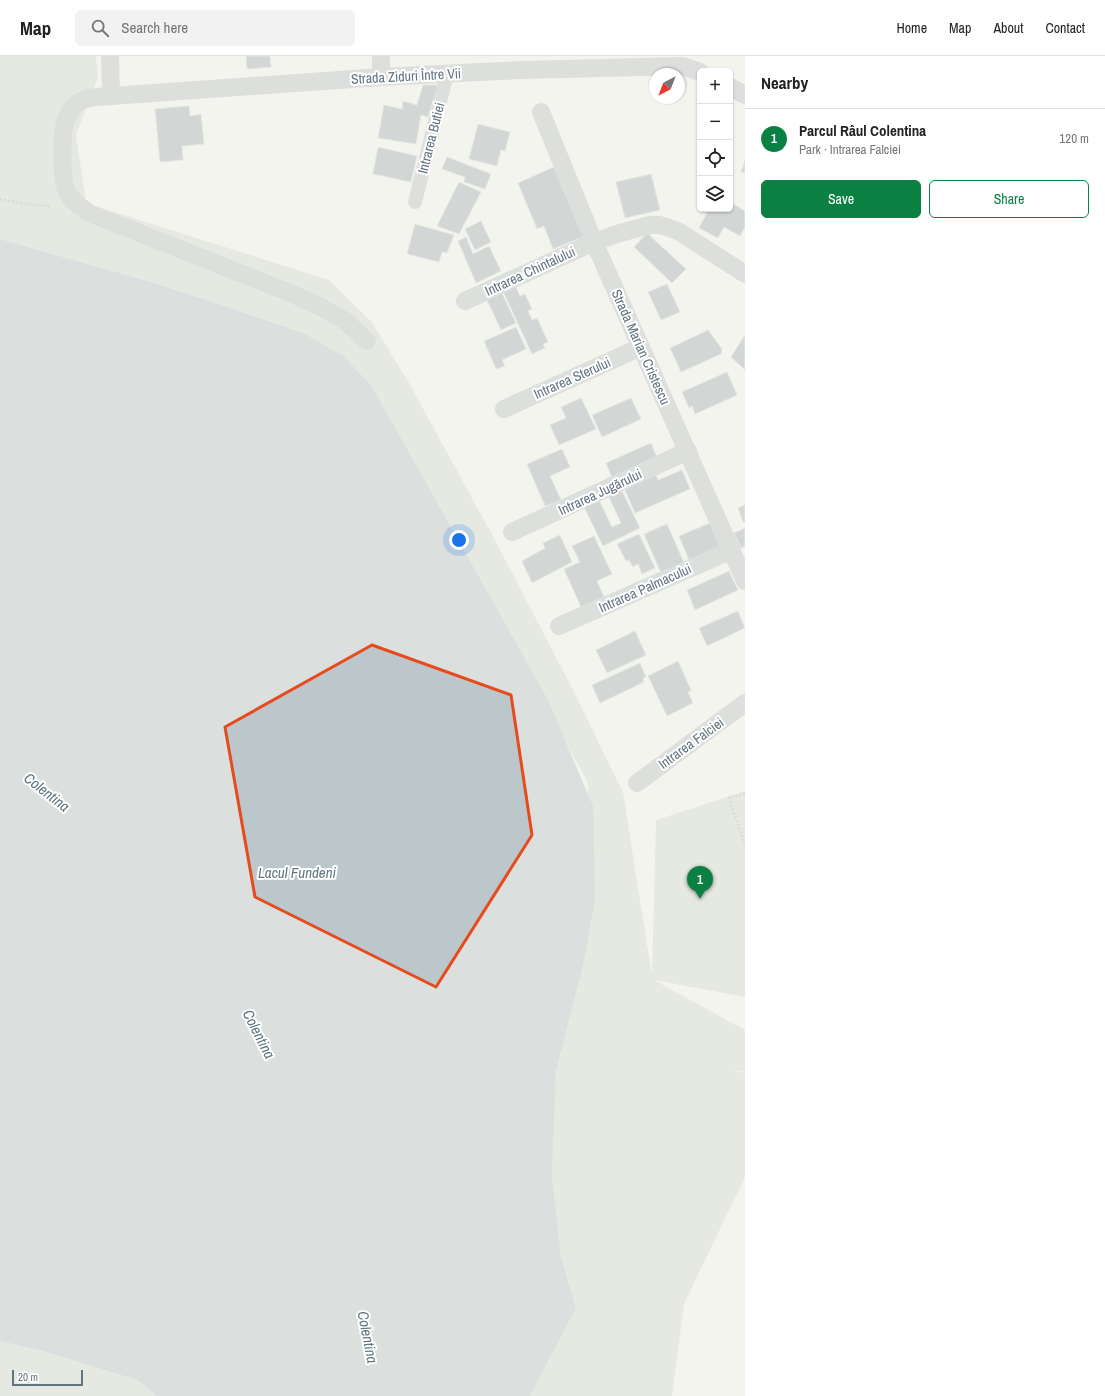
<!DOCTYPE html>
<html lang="en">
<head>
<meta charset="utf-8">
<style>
	body { margin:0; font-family:"Archivo Narrow",sans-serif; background:#f2f2f2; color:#222 }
	.controls { position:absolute; right:12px; top:12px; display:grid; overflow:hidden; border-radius:6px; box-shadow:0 1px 3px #0004 }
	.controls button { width:36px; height:36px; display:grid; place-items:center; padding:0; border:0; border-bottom:1px solid #e0e0e0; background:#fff; color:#222; font:20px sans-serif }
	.compass { position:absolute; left:649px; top:12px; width:36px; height:36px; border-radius:50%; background:#fff; box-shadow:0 1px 3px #0004; rotate:222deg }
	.scale { position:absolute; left:12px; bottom:10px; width:71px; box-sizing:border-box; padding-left:4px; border:2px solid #627481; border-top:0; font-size:11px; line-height:14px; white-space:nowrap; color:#627481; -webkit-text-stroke:3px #fff; paint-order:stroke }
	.you { position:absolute; left:459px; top:484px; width:14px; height:14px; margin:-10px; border:3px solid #fff; border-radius:50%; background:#1a73e8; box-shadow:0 0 0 6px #1a73e833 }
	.badge { display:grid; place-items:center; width:26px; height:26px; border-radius:50%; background:#0b8043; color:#fff; font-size:13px; font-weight:700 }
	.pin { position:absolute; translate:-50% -33px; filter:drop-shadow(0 1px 2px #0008) }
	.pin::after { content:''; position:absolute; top:21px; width:14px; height:12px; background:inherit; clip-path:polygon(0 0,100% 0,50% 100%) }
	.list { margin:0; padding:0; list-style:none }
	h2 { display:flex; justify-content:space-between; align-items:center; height:52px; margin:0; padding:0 16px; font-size:17px }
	h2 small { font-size:13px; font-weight:400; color:#767676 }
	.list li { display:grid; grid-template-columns:26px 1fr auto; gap:12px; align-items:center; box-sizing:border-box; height:60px; padding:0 16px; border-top:1px solid #e0e0e0 }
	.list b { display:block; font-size:15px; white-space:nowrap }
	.list p { margin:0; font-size:13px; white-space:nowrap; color:#767676 }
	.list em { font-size:13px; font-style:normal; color:#767676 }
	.actions { display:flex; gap:8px; padding:12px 16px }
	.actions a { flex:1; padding:9px 0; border:1px solid #0b8043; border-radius:6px; text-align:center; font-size:14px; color:#0b8043 }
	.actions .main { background:#0b8043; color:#fff }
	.icon { flex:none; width:22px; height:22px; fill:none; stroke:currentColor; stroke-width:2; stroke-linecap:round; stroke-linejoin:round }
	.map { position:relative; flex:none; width:745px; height:1340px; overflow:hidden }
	header { display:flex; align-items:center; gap:24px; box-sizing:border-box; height:56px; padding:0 20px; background:#fff; border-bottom:1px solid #e0e0e0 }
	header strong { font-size:19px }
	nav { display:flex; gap:22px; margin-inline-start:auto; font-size:14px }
	.search { width:280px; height:36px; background:#f2f2f2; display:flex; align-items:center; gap:10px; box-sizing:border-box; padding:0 14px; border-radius:6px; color:#767676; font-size:15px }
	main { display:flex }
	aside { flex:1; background:#fff }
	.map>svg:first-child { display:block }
</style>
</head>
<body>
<header>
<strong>Map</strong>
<div class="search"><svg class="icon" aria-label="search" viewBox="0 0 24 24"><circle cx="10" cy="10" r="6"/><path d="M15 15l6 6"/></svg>Search here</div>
<nav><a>Home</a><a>Map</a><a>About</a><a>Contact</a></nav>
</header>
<main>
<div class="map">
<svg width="745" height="1340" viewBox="0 0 745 1340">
	<rect width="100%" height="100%" fill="#f4f4ef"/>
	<g fill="#d5dbd0">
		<polygon points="0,0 96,0 98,21 76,79 86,147 329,224 371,265 408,325 496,486 571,630 623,736 652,920 656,764 745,735 745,941 654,924 745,974 745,1016 729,1014 745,1017 745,1121 684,1248 672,1340 530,1340 576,1252 561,1200 552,1119 556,1016 583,910 591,804 588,727 371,329 204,243 148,225 0,183"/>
		<polygon points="0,1285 42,1295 137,1324 157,1340 0,1340"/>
	</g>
	<polygon fill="#bcc7cc" points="0,183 148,225 204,243 305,278 343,300 371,329 548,644 593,750 595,843 583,910 556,1016 552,1119 561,1200 576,1252 530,1340 157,1340 137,1324 42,1295 0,1285"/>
	<g fill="#a9b2b6" stroke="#d5d5d2">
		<polygon points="246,0 270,0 271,11 247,13"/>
		<polygon points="423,29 438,29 428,61 421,59 416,88 378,82 384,49 402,53 403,45 417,49"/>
		<polygon points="189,50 190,60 201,58 204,88 182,90 183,104 160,106 155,53"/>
		<polygon points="478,68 510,76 505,95 501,94 497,110 469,103"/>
		<polygon points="378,91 417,100 411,126 373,118"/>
		<polygon points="447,101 491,118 485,133 464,126 465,121 442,113"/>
		<polygon points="745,104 745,117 741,116"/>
		<polygon points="554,111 583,181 553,193 544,170 537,173 518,127"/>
		<polygon points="651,118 660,154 625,162 616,126"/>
		<polygon points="459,126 481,136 459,178 437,170"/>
		<polygon points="730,146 745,155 745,171 740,180 724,171 718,182 699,172 709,153 730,153"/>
		<polygon points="481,165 491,186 475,194 465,173"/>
		<polygon points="415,168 454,179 447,197 442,196 439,206 407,198"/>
		<polygon points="647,177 686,213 672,227 634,191"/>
		<polygon points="466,181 473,198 489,190 501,215 476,227 458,185"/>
		<polygon points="514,227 520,240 525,238 532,253 528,255 532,264 537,262 548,286 543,288 545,292 532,298 502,233"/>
		<polygon points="667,228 680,256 661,264 648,236"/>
		<polygon points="501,235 516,267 501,274 486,242"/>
		<polygon points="516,271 526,293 502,304 505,310 496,313 484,285"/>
		<polygon points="708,274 722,293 721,298 681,316 670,292"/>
		<polygon points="745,279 745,314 731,301"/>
		<polygon points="727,316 737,339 695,358 692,350 689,352 682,336"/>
		<polygon points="581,342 596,373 559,389 550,369 566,362 561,351"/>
		<polygon points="631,342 641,363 602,381 592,359"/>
		<polygon points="651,387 658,404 613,424 606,407"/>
		<polygon points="562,393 570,411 550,420 561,444 545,450 527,408"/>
		<polygon points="682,414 690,433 635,457 624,432 655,418 658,424"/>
		<polygon points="621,433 640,472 603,490 584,451 599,444 612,471 621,467 608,439"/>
		<polygon points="745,449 745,466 743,466 738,452"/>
		<polygon points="710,467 721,493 690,506 679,480"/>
		<polygon points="667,468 685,509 662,519 644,478"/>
		<polygon points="745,472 745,490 741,492 734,477"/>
		<polygon points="639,478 655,512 642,518 638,508 633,511 629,504 626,505 617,488"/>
		<polygon points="560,479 572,506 532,527 522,505 545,492 543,487"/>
		<polygon points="594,480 612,518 597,525 604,541 581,551 564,513 580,506 572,490"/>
		<polygon points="729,515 738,534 695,554 687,534"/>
		<polygon points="738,555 745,572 707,590 699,572"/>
		<polygon points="635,575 646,599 607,617 596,594"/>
		<polygon points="678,605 691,634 688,636 693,647 667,660 648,620"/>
		<polygon points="640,607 646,621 643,622 644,626 600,647 592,629"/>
	</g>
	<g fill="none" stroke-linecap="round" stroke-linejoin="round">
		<g stroke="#bbbdbf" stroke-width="2.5" stroke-dasharray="2 2" stroke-linecap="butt">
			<polyline points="0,143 31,149 51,150"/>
			<polyline points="745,737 729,742 745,789"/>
		</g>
		<polyline stroke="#c1c5c8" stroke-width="14" points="415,146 447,18"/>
		<g stroke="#c1c5c8" stroke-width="18">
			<polyline points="110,0 111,40"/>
			<polyline points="381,21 381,0"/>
			<polyline points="730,31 745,39"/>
			<polyline points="541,56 594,186 745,525"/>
			<polyline points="465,245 594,186 620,177 650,169 660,169 678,175 745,218"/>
			<path d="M 367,285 L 344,264 L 319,250 L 290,237 L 89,157 C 81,151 71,145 67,136 C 61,124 62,86 64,72 C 65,64 70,53 76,48 C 86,40 99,41 111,40 L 381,21 L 522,14 L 683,10 L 700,16"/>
			<polyline points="504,353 641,291"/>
			<polyline points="512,476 688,395"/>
			<polyline points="559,570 732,494"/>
			<polyline points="637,727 745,647"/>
		</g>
	</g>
	<path d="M0 0H745V1340H0ZM 372,589 L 511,639 L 532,779 L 436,931 L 255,841 L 225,671 Z" fill="#f4f4ef" fill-opacity=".55" fill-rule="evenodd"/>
	<path fill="none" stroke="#e74a1c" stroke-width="3" stroke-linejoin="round" d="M 372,589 L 511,639 L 532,779 L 436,931 L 255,841 L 225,671 Z"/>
	<g text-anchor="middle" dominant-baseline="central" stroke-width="4" stroke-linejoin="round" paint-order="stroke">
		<g font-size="14" fill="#627481" stroke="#fff">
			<text transform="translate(406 20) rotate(-3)">Strada Ziduri Între Vii</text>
			<text transform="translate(431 82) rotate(-76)">Intrarea Butiei</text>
			<text transform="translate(530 215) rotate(-25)">Intrarea Chintalului</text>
			<text transform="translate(641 291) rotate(66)">Strada Marian Cristescu</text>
			<text transform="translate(572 322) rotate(-24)">Intrarea Sterului</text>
			<text transform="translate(600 436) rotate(-25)">Intrarea Jugărului</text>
			<text transform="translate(645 532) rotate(-24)">Intrarea Palmacului</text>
			<text transform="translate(691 687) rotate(-36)">Intrarea Falciei</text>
		</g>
		<g font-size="15" font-style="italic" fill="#5e777f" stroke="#fff">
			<text transform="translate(47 736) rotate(38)">Colentina</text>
			<text x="297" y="816">Lacul Fundeni</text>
			<text transform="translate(259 978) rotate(63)">Colentina</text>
			<text transform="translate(368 1281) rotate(79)">Colentina</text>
		</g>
	</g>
</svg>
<div class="controls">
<button>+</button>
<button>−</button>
<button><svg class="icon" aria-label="locate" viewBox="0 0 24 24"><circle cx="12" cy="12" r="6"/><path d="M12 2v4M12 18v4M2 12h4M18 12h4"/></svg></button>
<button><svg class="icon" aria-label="layers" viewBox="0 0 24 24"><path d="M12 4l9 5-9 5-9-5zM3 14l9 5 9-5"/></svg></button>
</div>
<svg class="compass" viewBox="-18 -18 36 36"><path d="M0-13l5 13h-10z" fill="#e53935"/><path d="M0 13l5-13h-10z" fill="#767676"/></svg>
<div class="scale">20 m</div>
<div class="you"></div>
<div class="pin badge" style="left:700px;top:843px">1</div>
</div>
<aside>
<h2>Nearby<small></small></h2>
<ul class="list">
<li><span class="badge">1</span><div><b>Parcul Râul Colentina</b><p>Park · Intrarea Falciei</p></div><em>120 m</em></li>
</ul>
<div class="actions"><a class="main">Save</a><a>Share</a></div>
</aside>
</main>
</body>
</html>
